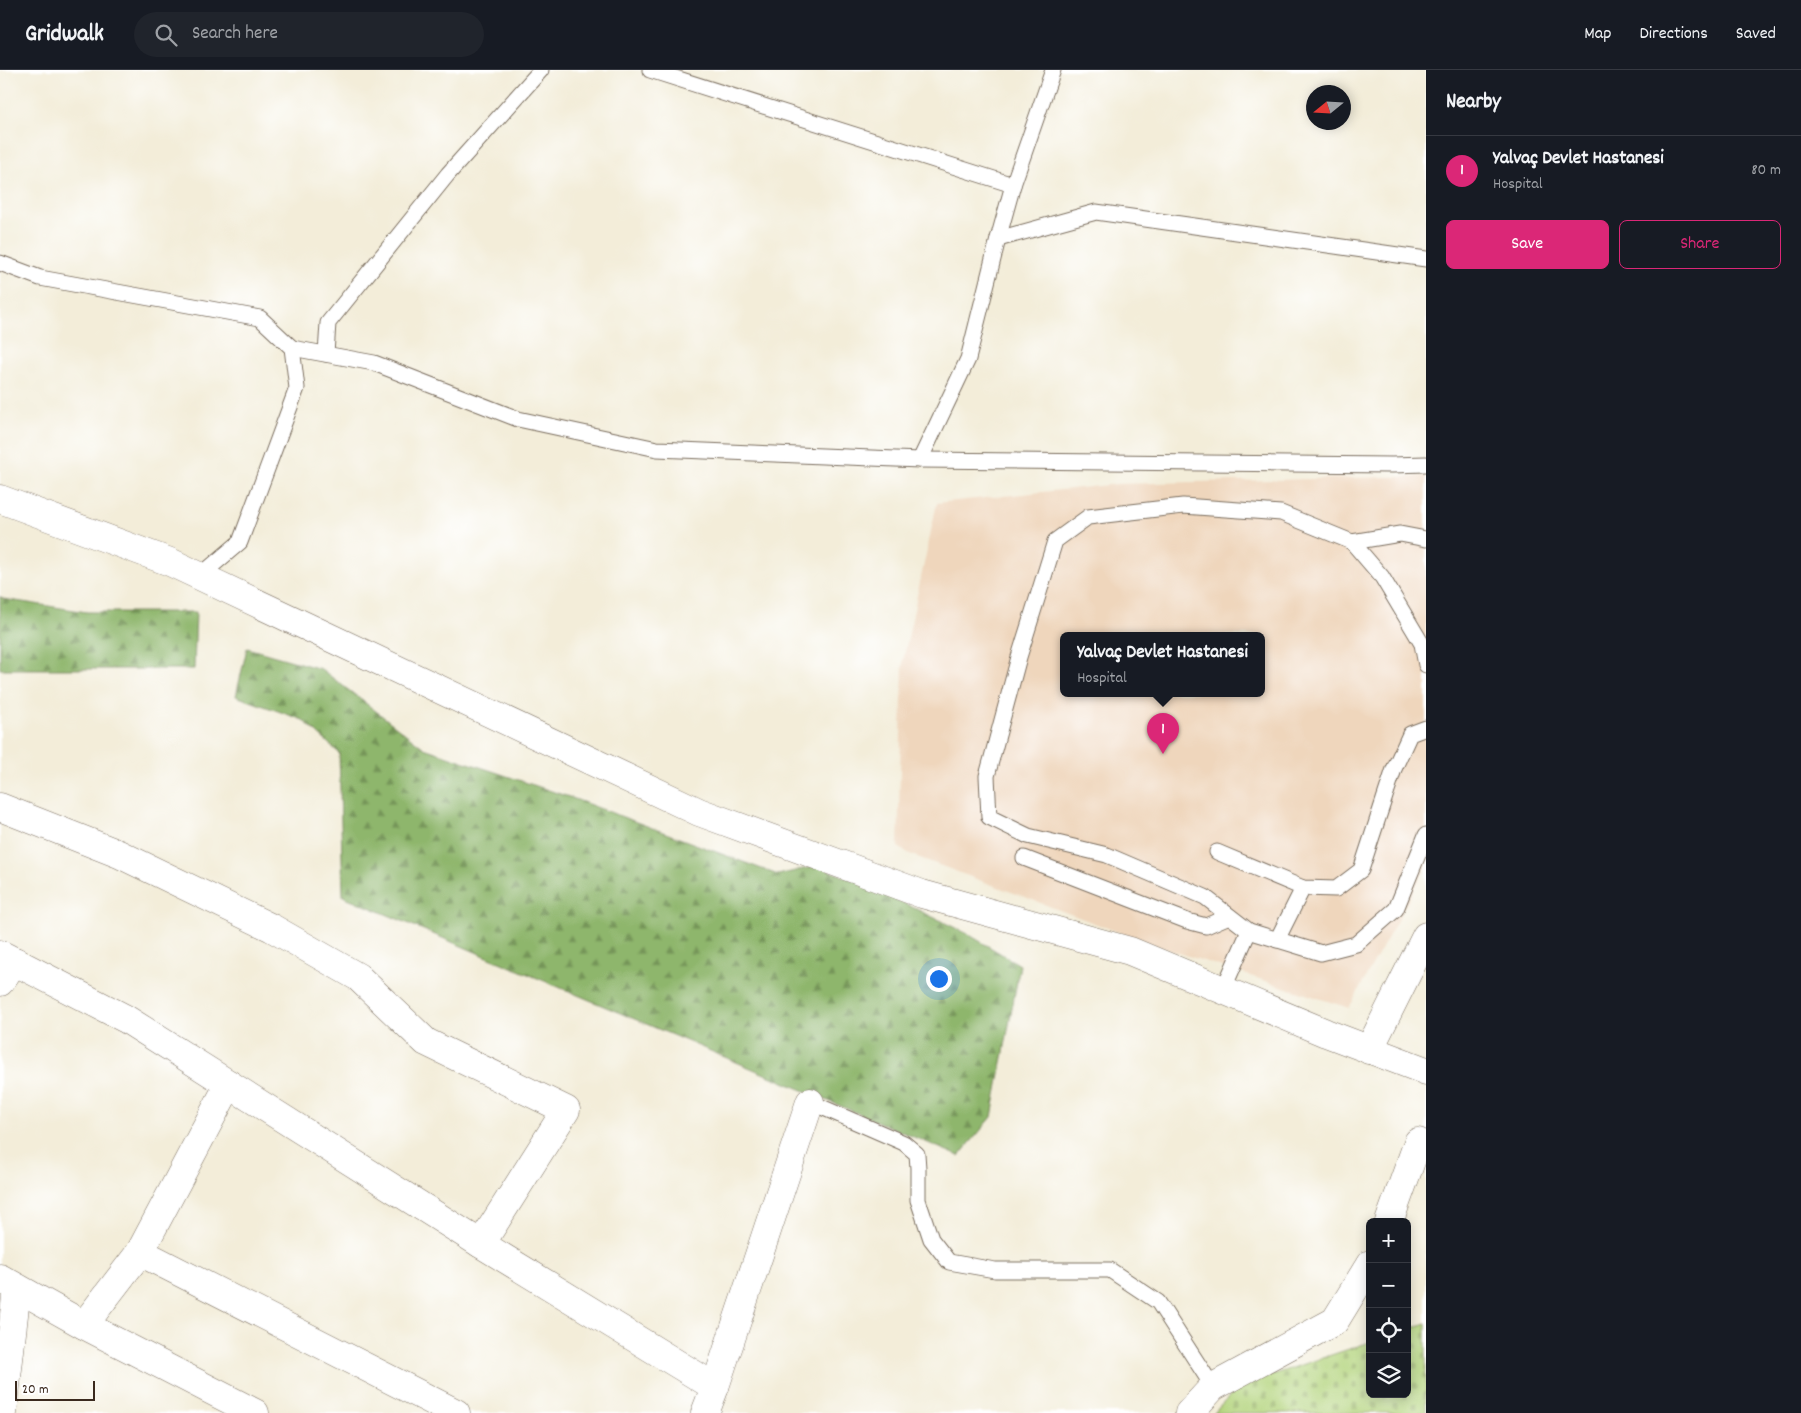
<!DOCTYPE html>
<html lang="en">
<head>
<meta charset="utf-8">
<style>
	body { margin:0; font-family:Dekko,sans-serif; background:#20242c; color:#f1f3f6 }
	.controls { position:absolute; right:15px; bottom:15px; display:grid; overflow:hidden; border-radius:8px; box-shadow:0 2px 12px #0003 }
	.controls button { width:45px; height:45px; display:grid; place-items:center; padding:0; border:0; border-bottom:1px solid #363941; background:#171b24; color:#f1f3f6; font:25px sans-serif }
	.compass { position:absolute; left:1306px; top:15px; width:45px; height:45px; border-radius:50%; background:#171b24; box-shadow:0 2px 12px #0003; rotate:252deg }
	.scale { position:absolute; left:15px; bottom:12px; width:80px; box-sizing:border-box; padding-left:5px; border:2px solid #3b2a1e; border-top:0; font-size:14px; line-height:18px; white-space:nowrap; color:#3b2a1e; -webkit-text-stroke:4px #fff; paint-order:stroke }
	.you { position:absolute; left:938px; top:908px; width:18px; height:18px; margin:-12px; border:4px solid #fff; border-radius:50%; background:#1a73e8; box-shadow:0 0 0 8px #1a73e833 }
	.badge { display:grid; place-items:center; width:32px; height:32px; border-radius:50%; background:#db2777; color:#fff; font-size:16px; font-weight:700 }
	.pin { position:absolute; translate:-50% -41px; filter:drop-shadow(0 1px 2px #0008) }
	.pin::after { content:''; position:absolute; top:26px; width:18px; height:15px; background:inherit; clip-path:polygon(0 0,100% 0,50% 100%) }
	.popup { position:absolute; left:1060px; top:562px; width:205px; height:65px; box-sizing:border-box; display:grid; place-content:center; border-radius:8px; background:#171b24; filter:drop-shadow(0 1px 4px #0005); font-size:16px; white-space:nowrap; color:#9ea1a6 }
	.popup b { font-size:19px; color:#f1f3f6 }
	.popup::after { content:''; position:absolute; left:50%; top:100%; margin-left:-10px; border:10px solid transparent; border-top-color:#171b24 }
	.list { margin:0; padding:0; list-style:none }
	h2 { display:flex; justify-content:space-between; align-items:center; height:65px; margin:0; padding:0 20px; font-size:21px }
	h2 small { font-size:16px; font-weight:400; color:#9ea1a6 }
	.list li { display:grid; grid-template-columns:32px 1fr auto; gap:15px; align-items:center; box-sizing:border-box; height:70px; padding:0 20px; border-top:1px solid #363941 }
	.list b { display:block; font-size:19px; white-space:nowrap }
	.list p { margin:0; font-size:16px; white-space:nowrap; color:#9ea1a6 }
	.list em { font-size:16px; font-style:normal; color:#9ea1a6 }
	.actions { display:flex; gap:10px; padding:15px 20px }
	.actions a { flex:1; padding:11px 0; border:1px solid #db2777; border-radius:8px; text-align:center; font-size:18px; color:#db2777 }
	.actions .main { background:#db2777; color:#fff }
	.icon { flex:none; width:28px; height:28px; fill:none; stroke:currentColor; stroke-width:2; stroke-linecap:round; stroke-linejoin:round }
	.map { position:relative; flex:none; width:1426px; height:1343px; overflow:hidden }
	header { display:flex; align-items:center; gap:30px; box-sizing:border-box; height:70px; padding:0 25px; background:#171b24; border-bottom:1px solid #363941 }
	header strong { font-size:24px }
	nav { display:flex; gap:28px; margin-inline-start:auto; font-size:18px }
	.search { width:350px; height:45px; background:#20242c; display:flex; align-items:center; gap:12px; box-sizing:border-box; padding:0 18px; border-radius:28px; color:#9ea1a6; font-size:19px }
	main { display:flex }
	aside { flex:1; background:#171b24 }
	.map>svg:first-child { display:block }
</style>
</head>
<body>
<header>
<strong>Gridwalk</strong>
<div class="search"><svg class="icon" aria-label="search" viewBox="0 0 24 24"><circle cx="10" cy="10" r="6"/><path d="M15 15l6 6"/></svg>Search here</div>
<nav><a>Map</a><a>Directions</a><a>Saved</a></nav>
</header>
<main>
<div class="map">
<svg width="1426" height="1343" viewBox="0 0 1426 1343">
	<defs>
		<pattern id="forest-firs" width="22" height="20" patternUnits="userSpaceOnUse" patternTransform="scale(1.25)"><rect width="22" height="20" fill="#8eb66c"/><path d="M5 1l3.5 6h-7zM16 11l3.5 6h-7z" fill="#759458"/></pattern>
		<pattern id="cemetery-stones" width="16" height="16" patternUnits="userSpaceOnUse" patternTransform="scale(1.25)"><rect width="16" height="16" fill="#b3d47d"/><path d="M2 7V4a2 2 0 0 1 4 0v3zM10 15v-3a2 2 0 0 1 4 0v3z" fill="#9bb66c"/></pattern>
	</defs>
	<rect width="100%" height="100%" fill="#fff"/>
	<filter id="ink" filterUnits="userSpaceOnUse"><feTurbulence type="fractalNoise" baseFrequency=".02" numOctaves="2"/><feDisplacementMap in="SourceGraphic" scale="10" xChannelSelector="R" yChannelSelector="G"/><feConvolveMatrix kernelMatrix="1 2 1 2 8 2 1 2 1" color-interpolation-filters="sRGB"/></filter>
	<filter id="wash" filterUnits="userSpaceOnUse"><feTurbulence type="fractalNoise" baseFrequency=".0096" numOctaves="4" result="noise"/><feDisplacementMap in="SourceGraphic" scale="20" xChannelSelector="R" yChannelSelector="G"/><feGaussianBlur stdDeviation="1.12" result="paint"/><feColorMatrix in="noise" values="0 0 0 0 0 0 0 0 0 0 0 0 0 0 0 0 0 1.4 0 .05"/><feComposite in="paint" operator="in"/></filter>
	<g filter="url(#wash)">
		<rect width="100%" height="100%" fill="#f3edd9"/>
		<path fill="#efd6bc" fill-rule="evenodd" d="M 1426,406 L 1426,798 L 1349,938 L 1145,872 L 912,785 L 898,777 L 903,591 L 937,433 L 1118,414 ZM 1064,565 L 1262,565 L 1262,623 L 1064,623 Z"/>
		<g fill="url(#forest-firs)" stroke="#647045">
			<polygon points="0,526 3,529 87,542 196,542 194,599 0,599"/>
			<polygon points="247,578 321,599 424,678 572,728 778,805 816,796 860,812 966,863 1020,895 992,1047 959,1086 343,826 339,683 303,650 236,626"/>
		</g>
		<polygon fill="url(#cemetery-stones)" stroke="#777f4e" points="1426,1253 1426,1343 1214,1343 1239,1316 1370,1272 1370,1324 1407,1324 1407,1259"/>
	</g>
	<g filter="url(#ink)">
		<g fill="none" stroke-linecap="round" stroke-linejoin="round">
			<g stroke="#7b6e5f" stroke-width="17">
				<g id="service">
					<polyline points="650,0 1013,115"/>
					<polyline points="998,169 1013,115 1053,0"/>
					<polyline points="0,193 40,208 260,248 292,278 297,318 240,472 200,506"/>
					<polyline points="292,278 374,293 518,349 657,379 920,390 968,289 998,169 1096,142 1426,189"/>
					<polyline points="326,284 328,253 448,104 541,0"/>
					<polyline points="920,390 1392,395 1426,394"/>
					<polyline points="1352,472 1400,464 1426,469"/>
					<polyline points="1426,595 1422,574 1382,507 1352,472 1281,443 1183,436 1088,447 1055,471 1019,587 987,706 989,747 1028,766 1107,785 1205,827 1249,861 1321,883 1356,874 1396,839 1426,765"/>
					<polyline points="1217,782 1303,818 1336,819 1361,800 1394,699 1410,664 1426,658"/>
					<polyline points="1024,788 1187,851 1206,856 1229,846"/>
					<polyline points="1277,870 1303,818"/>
					<polyline points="1223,920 1249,861"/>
					<polyline points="810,1032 904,1073 917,1084 918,1098 918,1130 931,1169 949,1192 995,1200 1110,1200 1158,1232 1213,1317"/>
				</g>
			</g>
			<g stroke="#7b6e5f" stroke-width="29">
				<g id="minor">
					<polyline points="0,429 170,492 699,742 922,824 1130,881 1326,963 1426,1001"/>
					<polyline points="0,737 119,784 272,858 358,907 426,972 566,1040 481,1174"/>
					<polyline points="0,884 126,949 481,1174 715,1317"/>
					<polyline points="0,912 15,891"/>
					<polyline points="1369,980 1426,866"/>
					<polyline points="1389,1152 1418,1072"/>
					<polyline points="140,1182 456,1343"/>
					<polyline points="0,1208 84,1255 255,1343"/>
					<polyline points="84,1255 140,1182 229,1014"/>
					<polyline points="3,1343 17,1218"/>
					<polyline points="705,1343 715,1317 810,1032"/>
					<polyline points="1189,1343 1213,1317 1335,1251 1370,1194"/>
				</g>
			</g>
			<use href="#service" stroke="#fff" stroke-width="15"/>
			<use href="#minor" stroke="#fff" stroke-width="28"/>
		</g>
	</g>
</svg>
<div class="controls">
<button>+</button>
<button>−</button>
<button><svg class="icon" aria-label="locate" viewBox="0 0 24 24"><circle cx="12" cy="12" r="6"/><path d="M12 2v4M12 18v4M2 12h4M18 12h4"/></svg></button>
<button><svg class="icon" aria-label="layers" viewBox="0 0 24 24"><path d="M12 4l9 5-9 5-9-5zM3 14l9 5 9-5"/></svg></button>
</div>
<svg class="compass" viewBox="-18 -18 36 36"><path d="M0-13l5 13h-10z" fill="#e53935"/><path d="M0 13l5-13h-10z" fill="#9ea1a6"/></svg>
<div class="scale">20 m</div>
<div class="you"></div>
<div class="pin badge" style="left:1163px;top:684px">1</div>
<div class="popup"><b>Yalvaç Devlet Hastanesi</b>Hospital</div>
</div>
<aside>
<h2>Nearby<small></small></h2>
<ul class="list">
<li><span class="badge">1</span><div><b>Yalvaç Devlet Hastanesi</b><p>Hospital</p></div><em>80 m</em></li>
</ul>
<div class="actions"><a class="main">Save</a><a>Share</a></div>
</aside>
</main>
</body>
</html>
